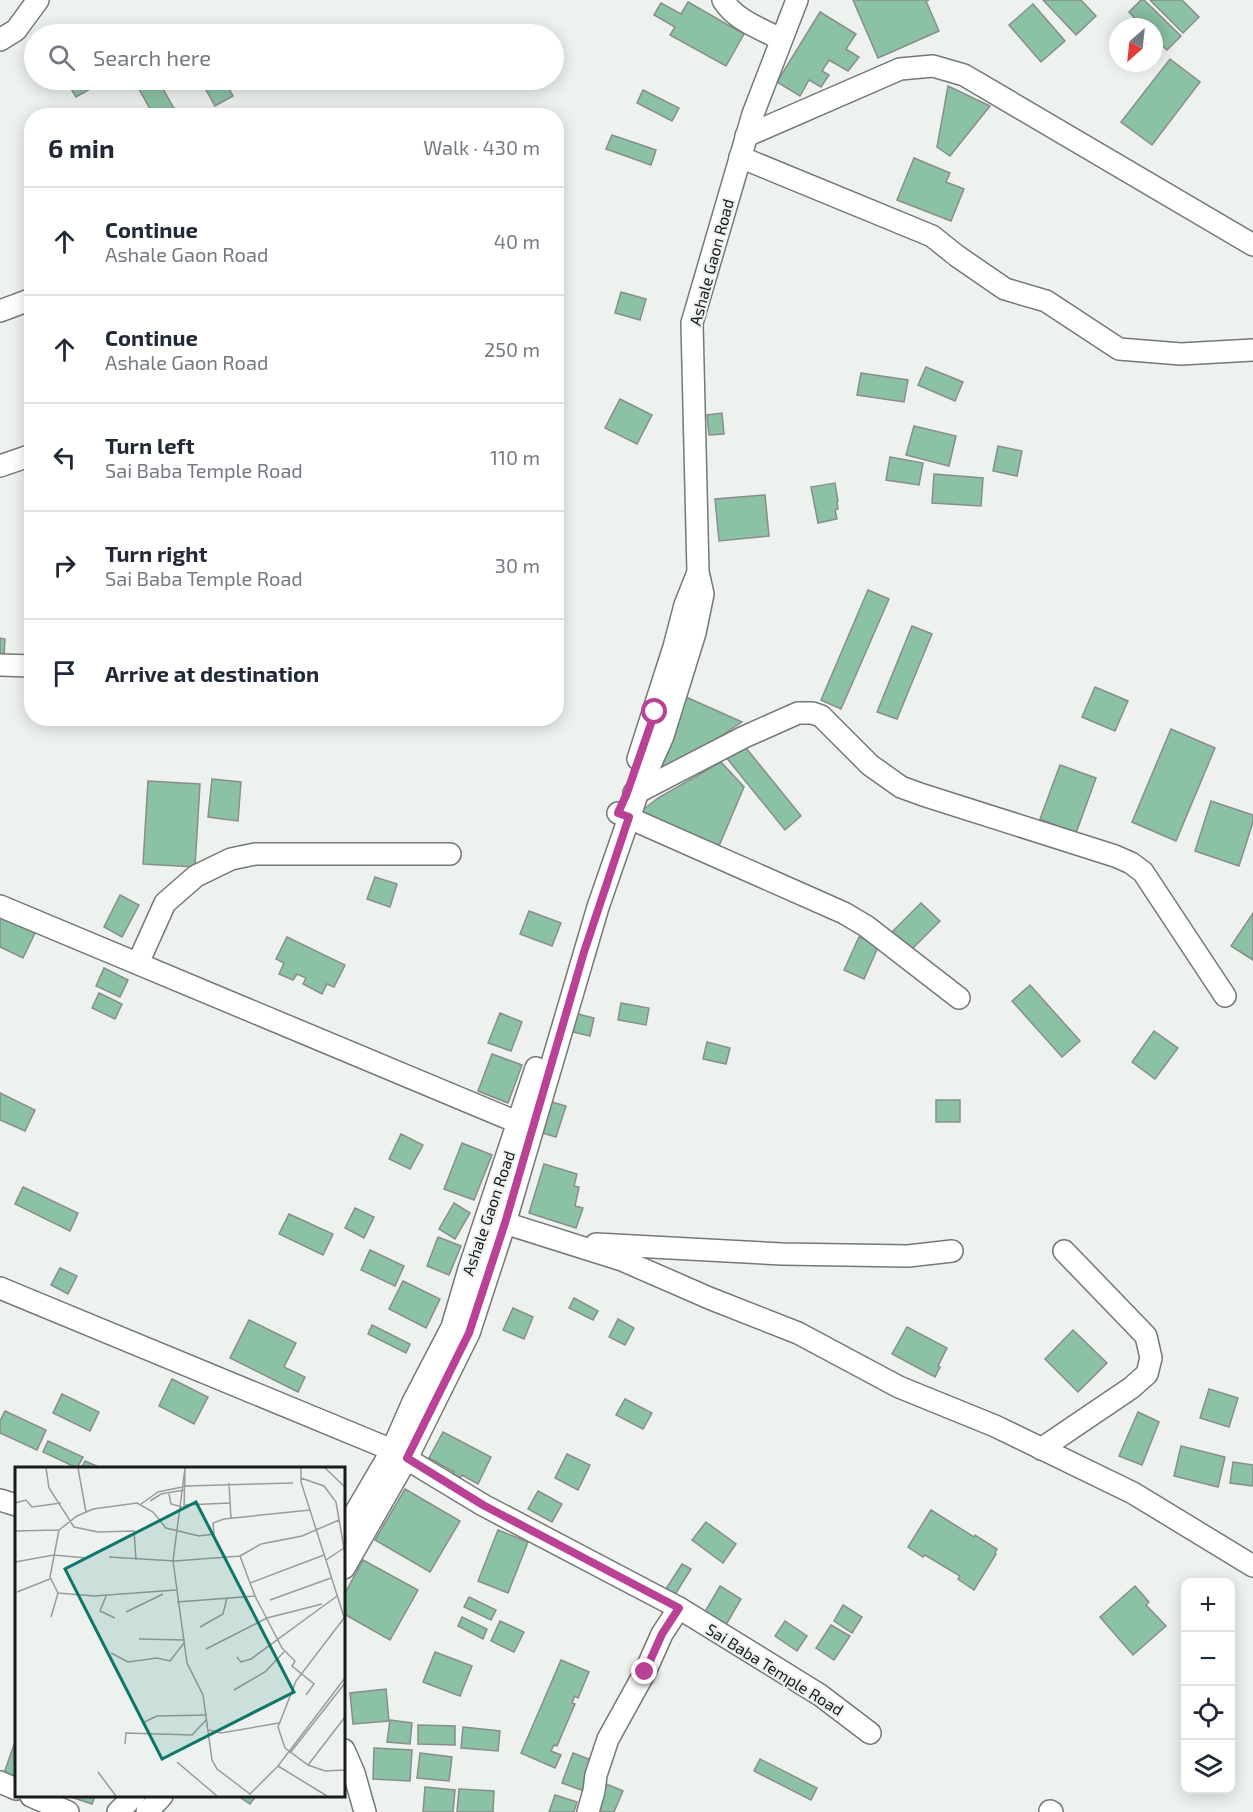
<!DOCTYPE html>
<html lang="en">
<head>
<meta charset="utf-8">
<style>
	body { margin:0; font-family:"Exo 2",sans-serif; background:#f6f6f7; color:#1f2937 }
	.controls { position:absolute; right:18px; bottom:18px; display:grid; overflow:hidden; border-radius:12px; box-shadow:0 3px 15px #0003 }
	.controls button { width:54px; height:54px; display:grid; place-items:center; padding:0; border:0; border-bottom:2px solid #e0e1e3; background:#fff; color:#1f2937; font:30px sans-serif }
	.compass { position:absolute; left:1109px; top:18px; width:54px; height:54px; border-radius:50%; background:#fff; box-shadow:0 3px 15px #0003; rotate:207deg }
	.stop { position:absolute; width:18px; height:18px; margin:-14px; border:4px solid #b94196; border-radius:50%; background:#fff }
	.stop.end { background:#b94196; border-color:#fff; box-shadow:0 2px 6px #0008 }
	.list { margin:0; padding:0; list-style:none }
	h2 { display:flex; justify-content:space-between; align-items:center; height:78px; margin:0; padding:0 24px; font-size:26px }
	h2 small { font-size:20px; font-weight:400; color:#747a83 }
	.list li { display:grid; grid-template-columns:39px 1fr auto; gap:18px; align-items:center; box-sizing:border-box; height:108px; padding:0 24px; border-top:2px solid #e0e1e3 }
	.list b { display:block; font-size:22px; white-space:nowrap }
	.list p { margin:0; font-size:20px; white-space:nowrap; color:#747a83 }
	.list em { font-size:20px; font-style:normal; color:#747a83 }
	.icon { flex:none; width:33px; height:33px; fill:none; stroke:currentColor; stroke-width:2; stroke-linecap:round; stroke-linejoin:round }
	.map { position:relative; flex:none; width:1253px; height:1812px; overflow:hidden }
	.search { position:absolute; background:#fff; box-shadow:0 3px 15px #0003; left:24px; top:24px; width:540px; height:66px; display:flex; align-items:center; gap:15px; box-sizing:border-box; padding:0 21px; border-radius:33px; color:#747a83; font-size:22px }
	.panel { position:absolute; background:#fff; box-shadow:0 3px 15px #0003; left:24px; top:108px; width:540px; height:618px; border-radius:24px }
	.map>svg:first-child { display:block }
</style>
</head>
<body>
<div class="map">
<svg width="1253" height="1812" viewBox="0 0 1253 1812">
	<rect width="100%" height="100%" fill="#edf2ef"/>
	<g fill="#8bc2a5" stroke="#898d8b" stroke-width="1.5">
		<polygon points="853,0 929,0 926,1 939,31 878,58"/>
		<polygon points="1043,0 1081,0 1096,16 1076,35"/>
		<polygon points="1141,0 1144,0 1181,36 1167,50 1154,38 1154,27 1143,27 1129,12"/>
		<polygon points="1150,0 1182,0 1199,17 1183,33"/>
		<polygon points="688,2 744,34 726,66 670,35 675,27 654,15 661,3 681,14"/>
		<polygon points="1033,4 1065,41 1041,62 1009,25"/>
		<polygon points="820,12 856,34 846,49 859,57 848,71 829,60 822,71 829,75 821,87 809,80 800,96 777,82"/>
		<polygon points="148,26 153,34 133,34"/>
		<polygon points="1170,59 1200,82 1152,145 1121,122"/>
		<polygon points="83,80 93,80 97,85 76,97 70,87"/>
		<polygon points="134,80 158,80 176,112 170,116 165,116 163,113 154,116"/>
		<polygon points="193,80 224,80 233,96 215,106 201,81 195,84"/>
		<polygon points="948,86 990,106 950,156 937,147"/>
		<polygon points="643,90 679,108 672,121 637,103"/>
		<polygon points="612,135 656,150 651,165 606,149"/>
		<polygon points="914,158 950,173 946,182 964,189 951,221 897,200"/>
		<polygon points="621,292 646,299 640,320 615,313"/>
		<polygon points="926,367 963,382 955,401 918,385"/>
		<polygon points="861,373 908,380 904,402 857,395"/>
		<polygon points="620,399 652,415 637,444 605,428"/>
		<polygon points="722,413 724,434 709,435 707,415"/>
		<polygon points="914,426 956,436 949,466 906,455"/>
		<polygon points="998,446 1022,451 1017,476 993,471"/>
		<polygon points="890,457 923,463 919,485 886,480"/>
		<polygon points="934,474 983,478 981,506 932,503"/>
		<polygon points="835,483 838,501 837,501 838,509 835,510 837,519 818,523 811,487"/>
		<polygon points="765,495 769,536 719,541 715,499"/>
		<polygon points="868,590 889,599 841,709 821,700"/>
		<polygon points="912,626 932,634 897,719 877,712"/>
		<polygon points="0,638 5,639 4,655 0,654"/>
		<polygon points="1095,687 1128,701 1115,731 1082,717"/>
		<polygon points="686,697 742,722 667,772 653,765"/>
		<polygon points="436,718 490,718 490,723 436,721"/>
		<polygon points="1171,729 1215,748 1176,841 1132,822"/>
		<polygon points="742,743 801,816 785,830 725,756"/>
		<polygon points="721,762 744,787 719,846 640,812 658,798"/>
		<polygon points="1060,765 1096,778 1076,833 1040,819"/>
		<polygon points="212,779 241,782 238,821 208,817"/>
		<polygon points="148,781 200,784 195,867 143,864"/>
		<polygon points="1211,801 1253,815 1253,822 1239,866 1195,851"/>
		<polygon points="375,877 397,884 390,907 367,899"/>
		<polygon points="120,895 139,905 122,937 104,927"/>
		<polygon points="921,903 940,921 907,954 888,936"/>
		<polygon points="529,911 561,923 552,946 520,934"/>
		<polygon points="1253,913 1253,960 1231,946"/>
		<polygon points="0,916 35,933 23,958 0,947"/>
		<polygon points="287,937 345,965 334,987 327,984 322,994 303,984 306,978 297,974 293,980 279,974 284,963 276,959"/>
		<polygon points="859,937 879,945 864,979 844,970"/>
		<polygon points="104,968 128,980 120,997 96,986"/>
		<polygon points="1030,985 1080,1041 1062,1057 1012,1001"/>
		<polygon points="99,993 122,1004 115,1019 92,1008"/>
		<polygon points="621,1003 649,1008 646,1025 618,1020"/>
		<polygon points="570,1012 594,1018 590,1036 565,1030"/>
		<polygon points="500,1013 522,1022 511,1051 488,1043"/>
		<polygon points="1154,1031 1178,1048 1155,1079 1132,1062"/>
		<polygon points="707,1042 730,1048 726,1064 703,1059"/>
		<polygon points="492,1054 522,1065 508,1103 478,1091"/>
		<polygon points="0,1093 35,1110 25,1131 0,1120"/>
		<polygon points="545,1100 566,1106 556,1137 536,1131"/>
		<rect x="936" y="1100" width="24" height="22"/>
		<polygon points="401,1134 423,1145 410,1169 389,1159"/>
		<polygon points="462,1143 492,1155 474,1200 444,1189"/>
		<polygon points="544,1164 577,1174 574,1186 579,1187 575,1206 583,1208 576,1228 529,1213"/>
		<polygon points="23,1187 78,1213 70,1231 15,1204"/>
		<polygon points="454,1203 470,1213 455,1239 439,1229"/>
		<polygon points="355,1208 374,1217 364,1238 345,1228"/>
		<polygon points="289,1214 333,1234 323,1255 279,1234"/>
		<polygon points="438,1237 461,1246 449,1275 427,1266"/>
		<polygon points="370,1250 404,1266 395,1286 361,1270"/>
		<polygon points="60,1268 77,1276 68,1294 51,1285"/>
		<polygon points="403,1281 440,1299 426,1328 389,1309"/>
		<polygon points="574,1298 598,1311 593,1320 569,1308"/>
		<polygon points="513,1308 533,1317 524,1339 503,1330"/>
		<polygon points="618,1319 634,1328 625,1345 609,1337"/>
		<polygon points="249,1320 296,1343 284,1367 305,1377 298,1392 230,1358"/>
		<polygon points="372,1325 410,1344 406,1353 368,1334"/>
		<polygon points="907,1327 947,1348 938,1366 940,1367 935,1377 892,1354"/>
		<polygon points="1073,1330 1107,1363 1078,1392 1045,1359"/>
		<polygon points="172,1379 208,1397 194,1424 159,1406"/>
		<polygon points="1209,1389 1238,1398 1229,1427 1200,1418"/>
		<polygon points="62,1394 99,1412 90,1431 53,1413"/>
		<polygon points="625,1399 652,1413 643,1429 616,1415"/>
		<polygon points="5,1411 46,1430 37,1450 0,1433 0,1421"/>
		<polygon points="1138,1412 1159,1422 1142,1465 1119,1456"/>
		<polygon points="443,1432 491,1457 478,1484 462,1475 460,1478 453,1474 454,1472 429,1458"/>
		<polygon points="48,1441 83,1457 77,1468 43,1452"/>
		<polygon points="1181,1446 1225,1457 1218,1487 1174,1476"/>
		<polygon points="567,1454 590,1465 578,1490 555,1478"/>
		<polygon points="85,1461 101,1468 81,1468"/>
		<polygon points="1233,1462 1253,1465 1253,1486 1230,1483"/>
		<polygon points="405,1489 460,1521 430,1572 375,1540"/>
		<polygon points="538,1491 562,1504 552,1522 528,1509"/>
		<polygon points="931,1510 974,1537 975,1535 997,1549 995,1553 996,1554 974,1590 958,1579 960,1576 925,1555 923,1557 908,1547"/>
		<polygon points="706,1522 736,1544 723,1563 692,1540"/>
		<polygon points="498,1530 528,1542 508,1593 478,1581"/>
		<polygon points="363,1560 418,1590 390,1640 344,1614 344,1595"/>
		<polygon points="682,1564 691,1569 671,1601 662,1595"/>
		<polygon points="720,1586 741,1599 723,1630 702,1617"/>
		<polygon points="1135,1586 1149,1602 1146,1605 1166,1626 1133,1655 1100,1617"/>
		<polygon points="469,1597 496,1610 491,1620 464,1607"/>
		<polygon points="843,1605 862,1617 852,1633 834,1621"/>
		<polygon points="462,1617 487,1629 483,1639 458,1626"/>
		<polygon points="500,1621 524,1632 514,1652 491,1641"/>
		<polygon points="785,1621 807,1636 797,1651 775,1636"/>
		<polygon points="831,1625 850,1636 834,1660 816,1648"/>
		<polygon points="435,1652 472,1666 460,1696 423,1682"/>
		<polygon points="561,1660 589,1672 578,1698 575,1696 572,1703 575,1704 557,1746 554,1745 551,1751 561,1755 555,1768 521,1753"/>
		<polygon points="386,1689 389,1721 353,1724 350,1693"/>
		<polygon points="390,1720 412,1723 410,1744 387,1742"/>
		<polygon points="418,1725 455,1726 455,1745 418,1744"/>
		<polygon points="463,1727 500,1731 498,1751 461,1748"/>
		<polygon points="16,1739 16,1777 4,1773"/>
		<polygon points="374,1748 412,1750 410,1781 373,1779"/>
		<polygon points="420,1753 452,1757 449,1781 417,1778"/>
		<polygon points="573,1753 594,1761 584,1791 562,1783"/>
		<polygon points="760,1759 817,1788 811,1800 754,1771"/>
		<polygon points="604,1783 623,1791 614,1812 603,1812 593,1807"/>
		<polygon points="425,1787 455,1790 453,1812 423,1812"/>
		<polygon points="459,1789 494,1791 493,1812 457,1812"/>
		<polygon points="555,1795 577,1802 574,1812 549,1812"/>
		<polygon points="68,1796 95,1796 92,1804"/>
		<polygon points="238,1796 256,1796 250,1804"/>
	</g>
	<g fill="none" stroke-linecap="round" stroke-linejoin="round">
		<g stroke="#747976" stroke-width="24">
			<g id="minor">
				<path d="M 723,0 C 735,20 761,29 781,39"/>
				<polyline points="0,40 16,30 38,0"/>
				<polyline points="746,136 900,69 933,66 964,75 1253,245"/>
				<polyline points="740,157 932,236 957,256 1005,289 1046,301 1119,349 1181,354 1253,350"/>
				<polyline points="0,311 32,299"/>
				<polyline points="0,466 32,455"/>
				<polyline points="0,665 32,666"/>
				<polyline points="638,759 674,647 685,605 697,575"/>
				<polyline points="634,793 638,792 744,737 798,713 812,713 821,716 870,765 901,787 923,795 1115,856 1131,863 1143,872 1225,996"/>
				<polyline points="618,813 844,913 866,926 959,998"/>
				<polyline points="0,906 531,1128"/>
				<polyline points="138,963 165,903 196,876 231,859 255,854 450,854"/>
				<polyline points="492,1219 622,1260 709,1298 798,1333 899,1387 995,1426 1133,1493 1253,1566"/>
				<polyline points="596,1244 782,1254 908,1256 952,1251"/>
				<polyline points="0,1288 392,1450 483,1505 679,1608 820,1695 870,1733"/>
				<polyline points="1041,1449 1131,1388 1147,1374 1151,1358 1146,1336 1064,1251"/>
				<polyline points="0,1500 16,1505"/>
				<polyline points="344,1532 392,1450 413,1402 452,1327 469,1269 536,1068"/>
				<polyline points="344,1568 407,1458 469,1333 505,1223 598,907 638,792 663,736 695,633 703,594 698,572 692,323 753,114 797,0"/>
				<polyline points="344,1750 354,1773 365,1812"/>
				<polyline points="0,1782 16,1789"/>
				<polyline points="31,1796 68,1812"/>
				<polyline points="1050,1811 1052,1812"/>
				<polyline points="118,1812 134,1796"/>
				<polyline points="147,1812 162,1796"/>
				<polyline points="588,1812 594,1791 596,1775 608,1739 645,1672 662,1634 679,1608"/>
			</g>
		</g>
		<use href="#minor" stroke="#fff" stroke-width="21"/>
	</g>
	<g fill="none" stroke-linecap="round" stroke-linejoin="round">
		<polyline stroke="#b94196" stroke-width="8" points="645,1672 662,1634 679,1608 483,1505 407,1458 469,1333 505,1223 584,952 629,817 618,813 627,793 655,712"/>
	</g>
	<g text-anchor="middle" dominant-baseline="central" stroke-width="4.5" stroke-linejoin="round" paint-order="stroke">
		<g font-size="16" fill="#191b1a" stroke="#edf2ef">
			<text transform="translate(711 262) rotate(-75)">Ashale Gaon Road</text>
			<text transform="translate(488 1213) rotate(-71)">Ashale Gaon Road</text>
			<text transform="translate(775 1669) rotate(32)">Sai Baba Temple Road</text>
		</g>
	</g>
	<g transform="translate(15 1467)">
		<rect width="330" height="330" fill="#edf2ef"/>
		<path fill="none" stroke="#989c9a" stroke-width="1.5" d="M 31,1 L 34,21 L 59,60 L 83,65 L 119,64 L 121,93M 63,1 L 71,45M 170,1 L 158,94 L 172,196 L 188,228 L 197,293 L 202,302 L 235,327M 286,1 L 286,15 L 330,153M 310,1 L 330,20M 286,11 L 309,19 L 321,35 L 330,87M 214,16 L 216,52M 154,27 L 156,37 L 167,40M 135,34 L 146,27 L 169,23M 0,36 L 11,33 L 17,40 L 46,36M 126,37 L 143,25 L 172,19 L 278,16M 170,38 L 215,36M 169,42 L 170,3M 44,63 L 62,49 L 78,42 L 122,36 L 138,45 L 151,61 L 184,69 L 199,67 L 198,56 L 209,52 L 295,43M 0,64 L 44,63M 225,89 L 246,77 L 287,69 L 324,53M 94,90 L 160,94 L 225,89 L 235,116M 311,93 L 329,81M 0,95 L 39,88 L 71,91M 2,125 L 35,112M 43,126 L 79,129 L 161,123M 43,126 L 35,110 L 44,63M 91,129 L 85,144 L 100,151M 240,129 L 267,181 L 280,194 L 277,199 L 299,217 L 291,228M 255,133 L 316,111M 162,135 L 240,129 L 235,116 L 309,88M 111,145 L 148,127M 36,150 L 43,126M 329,151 L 281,214 L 263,260 L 270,281 L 293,298 L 310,304 L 330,303M 185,160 L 208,147 L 212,131M 124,172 L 170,173M 191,182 L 252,151 L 307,137M 96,186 L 113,195 L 142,191 L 155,194 L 169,176M 222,190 L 226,195 L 236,192 L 322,129M 219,223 L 250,205 L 269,185M 127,256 L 142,249 L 192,248M 194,263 L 206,266 L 264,256M 110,277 L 111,266 L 177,268 L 192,252M 275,286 L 330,216M 162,295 L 202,329M 293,298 L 330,250M 263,299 L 312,329M 83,305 L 101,329M 234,328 L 263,299 L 330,211"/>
		<path fill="#0f766e" fill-opacity="0.15" stroke="#0f766e" stroke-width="3" d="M 181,35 L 279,225 L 147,292 L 50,102 Z"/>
		<rect width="330" height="330" fill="none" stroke="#191b1a" stroke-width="3"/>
	</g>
</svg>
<div class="controls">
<button>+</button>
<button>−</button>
<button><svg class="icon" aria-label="locate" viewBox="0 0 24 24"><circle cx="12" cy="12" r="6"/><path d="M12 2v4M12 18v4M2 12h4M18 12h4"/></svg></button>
<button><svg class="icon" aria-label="layers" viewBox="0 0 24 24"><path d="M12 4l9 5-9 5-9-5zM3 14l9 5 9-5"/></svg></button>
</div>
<svg class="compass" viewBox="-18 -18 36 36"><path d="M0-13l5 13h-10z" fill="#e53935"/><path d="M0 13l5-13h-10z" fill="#747a83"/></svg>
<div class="stop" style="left:655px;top:712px"></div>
<div class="stop end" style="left:645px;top:1672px"></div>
<div class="search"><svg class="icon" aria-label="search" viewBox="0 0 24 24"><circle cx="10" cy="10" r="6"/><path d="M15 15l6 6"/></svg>Search here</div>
<section class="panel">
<h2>6 min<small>Walk · 430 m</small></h2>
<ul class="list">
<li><svg class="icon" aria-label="ahead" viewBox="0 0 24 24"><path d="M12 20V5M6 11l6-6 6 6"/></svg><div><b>Continue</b><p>Ashale Gaon Road</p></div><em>40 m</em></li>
<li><svg class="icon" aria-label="ahead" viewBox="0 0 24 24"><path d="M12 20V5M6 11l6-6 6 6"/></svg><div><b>Continue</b><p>Ashale Gaon Road</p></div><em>250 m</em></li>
<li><svg class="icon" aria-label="left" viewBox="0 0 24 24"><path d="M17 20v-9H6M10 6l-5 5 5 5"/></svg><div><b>Turn left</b><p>Sai Baba Temple Road</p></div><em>110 m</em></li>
<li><svg class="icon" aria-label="right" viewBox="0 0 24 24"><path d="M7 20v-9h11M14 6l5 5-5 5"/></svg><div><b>Turn right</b><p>Sai Baba Temple Road</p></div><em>30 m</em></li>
<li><svg class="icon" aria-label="arrive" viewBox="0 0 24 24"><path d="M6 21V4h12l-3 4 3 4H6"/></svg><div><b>Arrive at destination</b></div></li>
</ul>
</section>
</div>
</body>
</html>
